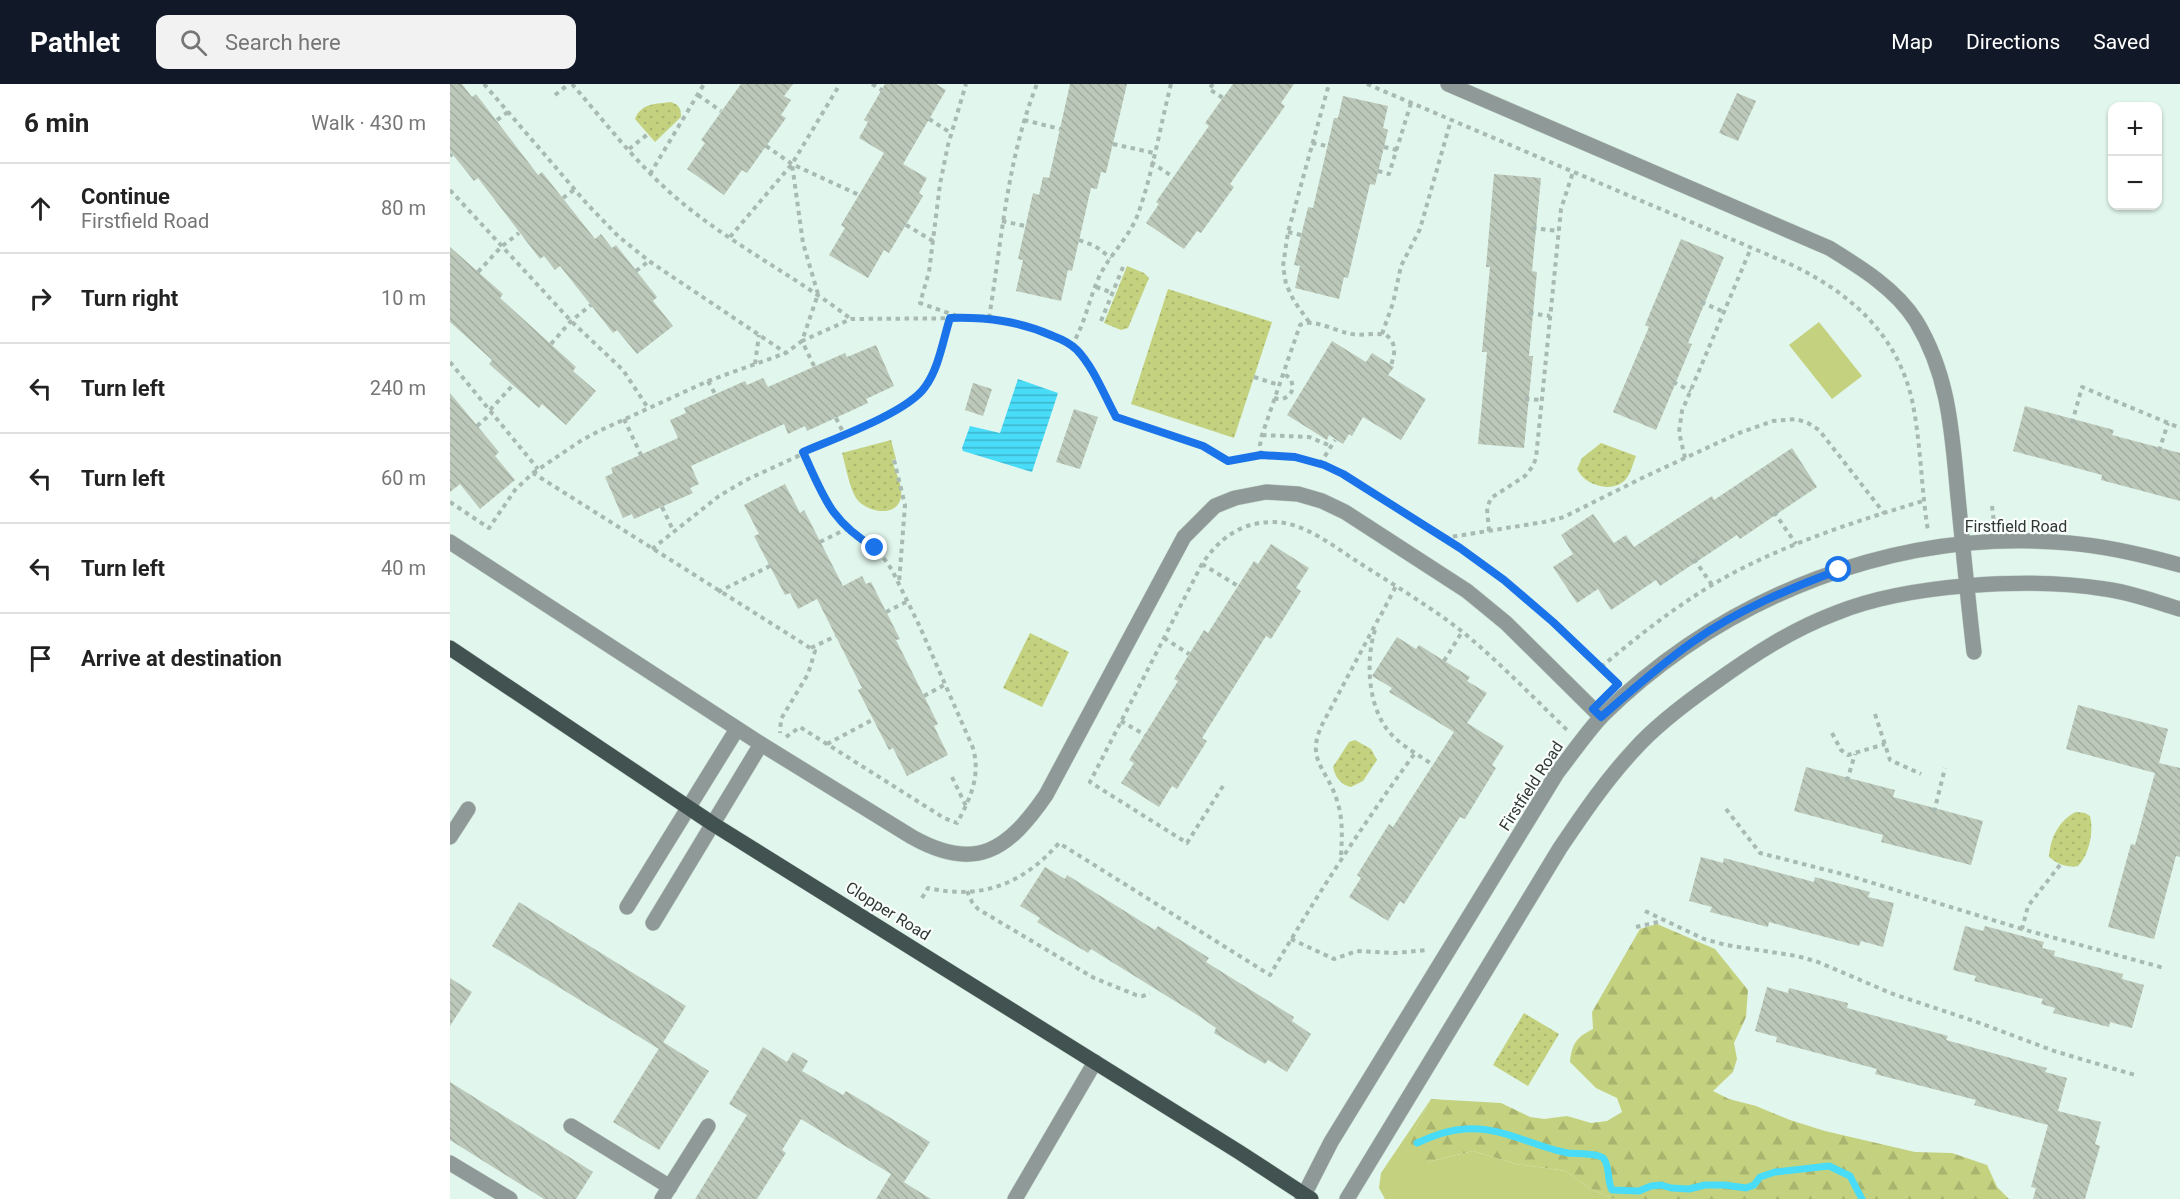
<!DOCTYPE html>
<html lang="en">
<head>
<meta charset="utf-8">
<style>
	body { margin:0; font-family:Roboto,sans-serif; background:#f2f2f2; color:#222 }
	.controls { position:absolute; right:18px; top:18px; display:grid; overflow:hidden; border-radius:12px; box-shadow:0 2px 4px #0004 }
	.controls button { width:54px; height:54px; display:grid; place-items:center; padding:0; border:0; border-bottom:2px solid #e0e0e0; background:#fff; color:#222; font:30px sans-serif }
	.stop { position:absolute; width:18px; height:18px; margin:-14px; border:4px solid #1a73e8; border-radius:50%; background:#fff }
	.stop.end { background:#1a73e8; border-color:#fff; box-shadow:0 2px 6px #0008 }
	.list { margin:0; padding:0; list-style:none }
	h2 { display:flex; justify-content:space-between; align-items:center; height:78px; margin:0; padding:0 24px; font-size:26px }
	h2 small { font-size:20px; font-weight:400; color:#767676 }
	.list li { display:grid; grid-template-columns:39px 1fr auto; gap:18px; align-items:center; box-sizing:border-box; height:90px; padding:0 24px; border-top:2px solid #e0e0e0 }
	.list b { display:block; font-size:22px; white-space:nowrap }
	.list p { margin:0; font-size:20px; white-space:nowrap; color:#767676 }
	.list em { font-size:20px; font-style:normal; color:#767676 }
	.icon { flex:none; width:33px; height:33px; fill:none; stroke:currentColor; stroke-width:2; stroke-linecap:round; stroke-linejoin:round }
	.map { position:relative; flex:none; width:1730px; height:1115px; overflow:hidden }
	header { display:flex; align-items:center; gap:36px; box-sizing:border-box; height:84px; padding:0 30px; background:#111827; color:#fff }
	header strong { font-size:28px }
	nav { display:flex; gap:33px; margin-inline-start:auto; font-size:21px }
	.search { width:420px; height:54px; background:#f2f2f2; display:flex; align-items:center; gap:15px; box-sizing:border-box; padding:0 21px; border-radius:12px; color:#767676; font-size:22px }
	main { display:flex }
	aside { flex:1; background:#fff }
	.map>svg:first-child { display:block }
</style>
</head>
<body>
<header>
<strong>Pathlet</strong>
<div class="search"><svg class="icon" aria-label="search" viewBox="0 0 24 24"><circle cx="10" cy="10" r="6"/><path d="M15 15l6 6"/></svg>Search here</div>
<nav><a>Map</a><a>Directions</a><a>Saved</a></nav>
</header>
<main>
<aside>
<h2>6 min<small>Walk · 430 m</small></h2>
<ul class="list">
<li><svg class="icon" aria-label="ahead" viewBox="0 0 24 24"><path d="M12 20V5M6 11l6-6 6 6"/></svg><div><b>Continue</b><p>Firstfield Road</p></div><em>80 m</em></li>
<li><svg class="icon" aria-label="right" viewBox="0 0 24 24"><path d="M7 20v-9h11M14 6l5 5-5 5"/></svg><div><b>Turn right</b></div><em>10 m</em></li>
<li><svg class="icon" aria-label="left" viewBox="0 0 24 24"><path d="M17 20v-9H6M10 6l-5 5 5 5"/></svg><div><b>Turn left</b></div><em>240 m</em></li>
<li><svg class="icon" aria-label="left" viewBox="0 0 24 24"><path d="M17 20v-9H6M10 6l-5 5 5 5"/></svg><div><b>Turn left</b></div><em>60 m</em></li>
<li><svg class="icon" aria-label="left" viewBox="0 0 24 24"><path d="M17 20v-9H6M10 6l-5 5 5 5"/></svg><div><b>Turn left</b></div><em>40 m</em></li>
<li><svg class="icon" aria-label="arrive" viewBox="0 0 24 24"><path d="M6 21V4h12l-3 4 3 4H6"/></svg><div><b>Arrive at destination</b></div></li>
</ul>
</aside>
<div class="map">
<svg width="1730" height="1115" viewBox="0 0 1730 1115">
	<defs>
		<pattern id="forest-firs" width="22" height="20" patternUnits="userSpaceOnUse" patternTransform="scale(1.5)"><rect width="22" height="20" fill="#c4d27f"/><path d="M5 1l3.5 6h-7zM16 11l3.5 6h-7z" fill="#a9b56e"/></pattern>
		<pattern id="park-dots" width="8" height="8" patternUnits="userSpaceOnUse" patternTransform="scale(1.5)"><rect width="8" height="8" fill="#c4d27f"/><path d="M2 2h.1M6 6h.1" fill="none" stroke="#a9b56e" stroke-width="1.8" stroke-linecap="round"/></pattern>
		<pattern id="water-rules" width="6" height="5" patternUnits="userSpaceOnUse" patternTransform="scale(1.5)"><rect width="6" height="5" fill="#48dcf8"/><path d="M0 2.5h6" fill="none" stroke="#3cb3ca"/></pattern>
		<pattern id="building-back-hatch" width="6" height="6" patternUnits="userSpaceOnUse" patternTransform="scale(1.5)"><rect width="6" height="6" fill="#bcc9ba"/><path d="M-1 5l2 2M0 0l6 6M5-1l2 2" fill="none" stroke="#a2ada0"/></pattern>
	</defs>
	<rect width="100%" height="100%" fill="#e1f6ec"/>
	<g fill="#c4d27f">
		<polygon points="1369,238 1412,292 1382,315 1339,261"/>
		<polygon points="981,1015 964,1047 977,1078 1023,1067 1066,1080 1116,1087 1139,1104 1164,1115 935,1115 929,1104 931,1089"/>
	</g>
	<path fill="url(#forest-firs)" d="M 1207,840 L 1265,865 L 1298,906 L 1296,933 L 1284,959 L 1287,975 L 1283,988 L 1263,1007 L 1279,1015 L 1306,1022 L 1340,1036 L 1375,1047 L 1465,1068 L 1502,1069 L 1537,1081 L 1547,1103 L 1559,1115 L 1164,1115 L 1139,1104 L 1116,1087 L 1066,1080 L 1023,1067 L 977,1078 L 958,1071 L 964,1047 L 981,1015 L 1051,1019 L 1080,1033 L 1094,1035 L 1117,1032 L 1141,1039 L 1157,1037 L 1172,1028 L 1167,1014 L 1146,1004 L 1120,978 C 1122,959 1127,953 1143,945 L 1142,928 L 1190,845 Z"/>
	<g fill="url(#park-dots)">
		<path d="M 221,18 C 229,21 231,24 231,33 L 205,58 L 185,35 C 191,19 206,20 221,18 Z"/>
		<polygon points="677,182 694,189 699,194 678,244 671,246 654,239"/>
		<polygon points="718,205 822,238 784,354 681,320"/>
		<path d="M 441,356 L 446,375 L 442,376 C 445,387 453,402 451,413 C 447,435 415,428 406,414 C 399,402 396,383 392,369 Z"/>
		<path d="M 1151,359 L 1186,372 C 1183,379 1181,389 1176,395 C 1163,410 1135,402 1127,385 L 1132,374 Z"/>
		<polygon points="580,549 619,568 592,623 553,604"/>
		<path d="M 905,656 L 921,665 L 927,676 L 913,697 L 901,703 C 891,701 885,693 883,683 L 899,658 Z"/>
		<path d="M 1626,728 L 1635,729 L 1640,732 C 1644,747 1639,771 1628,782 C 1616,784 1608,780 1599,773 C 1600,754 1609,736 1626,728 Z"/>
		<polygon points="1074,929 1109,950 1078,1002 1043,981"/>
	</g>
	<polygon fill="url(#water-rules)" points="568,295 608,309 582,388 513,367 512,364 520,342 550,349"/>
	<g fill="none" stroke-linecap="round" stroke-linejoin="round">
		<path stroke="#48dcf8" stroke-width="7" d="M 967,1059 C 982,1052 998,1046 1015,1045 C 1051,1042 1084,1063 1118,1069 C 1126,1070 1150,1069 1154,1075 C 1160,1083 1157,1097 1162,1106 L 1189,1107 L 1201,1102 L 1211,1101 L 1221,1104 L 1239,1105 L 1255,1101 L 1274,1101 L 1296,1104 L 1304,1101 L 1310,1093 L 1325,1088 L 1379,1082 L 1400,1092 L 1412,1115"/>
	</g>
	<g fill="url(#building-back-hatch)">
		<polygon points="0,0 12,0 22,13 26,10 88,91 92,88 145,155 151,150 162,164 166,161 207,213 203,217 223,242 187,270 167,246 163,249 110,182 105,186 94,172 90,175 28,94 24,97 0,67"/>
		<polygon points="291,0 343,0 334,12 341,16 331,31 336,34 297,89 292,86 274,111 237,85 255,59 251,56"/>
		<polygon points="435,0 486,0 496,6 453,80 477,94 469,109 473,112 439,169 434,166 418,194 379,171 395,144 391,141 434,69 409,54 418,38 414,36"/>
		<polygon points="620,0 677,0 656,89 651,88 647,105 641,104 622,187 618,186 611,217 566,207 573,176 568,175 583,109 589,111 593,93 599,94"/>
		<polygon points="783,0 844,0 831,19 835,22 780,100 784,103 751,149 747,147 734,165 696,139 709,120 706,118 759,42 755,39"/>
		<polygon points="1287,9 1306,17 1288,57 1269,49"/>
		<polygon points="893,12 938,22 933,44 938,46 925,101 920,100 898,194 894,193 889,215 845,204 850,182 844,181 858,123 863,124 884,34 888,34"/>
		<polygon points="1044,90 1091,94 1082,187 1087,188 1079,272 1083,272 1074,364 1028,360 1037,268 1032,268 1040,183 1036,183"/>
		<polygon points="1231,155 1274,173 1238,259 1242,260 1206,346 1163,328 1199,243 1195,241"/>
		<polygon points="0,163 53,210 50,214 126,283 123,287 146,307 116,341 92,320 89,324 39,280 42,276 0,238"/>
		<polygon points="882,257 916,278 922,269 944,283 938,291 976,315 951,356 913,333 902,352 899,350 893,360 879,351 877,356 837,331"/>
		<polygon points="426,261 444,302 416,315 418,319 357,347 355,342 338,350 334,340 241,382 249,400 240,404 243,409 184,435 182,430 173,434 155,393 163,389 161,384 228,354 220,336 236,329 234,324 295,297 297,301 313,294 318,303 395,269 397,273"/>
		<polygon points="523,299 542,305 533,332 515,326"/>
		<polygon points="0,309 49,368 45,372 65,396 30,425 10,400 0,408"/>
		<polygon points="1575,322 1664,346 1662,351 1730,369 1730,417 1651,396 1652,391 1563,367"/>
		<polygon points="624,325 648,333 630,385 606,378"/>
		<polygon points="1342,364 1367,403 1290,455 1287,451 1210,502 1206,496 1161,526 1148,505 1127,519 1103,483 1123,470 1111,451 1143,430 1164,459 1176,451 1184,463 1262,412 1264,416"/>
		<polygon points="335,400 350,429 354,426 393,502 412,492 416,500 421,498 450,555 446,556 488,640 484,642 498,671 457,692 443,664 439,666 408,606 412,604 367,515 348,525 340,509 335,511 304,452 309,450 294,421"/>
		<polygon points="821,460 859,484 846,504 851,507 821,555 816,552 752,654 757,657 727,705 722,702 709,723 671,699 684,679 679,676 728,597 724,595 754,546 758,549 804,477 808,480"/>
		<polygon points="947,553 966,565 969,561 1020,593 1017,597 1037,609 1017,639 1054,662 1042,681 1046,684 1015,735 1010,733 954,820 950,817 938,837 899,813 911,794 907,791 939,740 943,743 1004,648 939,608 942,604 922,592"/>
		<polygon points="1628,621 1718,645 1709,679 1730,684 1730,773 1726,772 1704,855 1658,843 1681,760 1685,761 1705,689 1616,665"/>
		<polygon points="1356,683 1445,706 1443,713 1533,737 1521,781 1431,758 1433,751 1344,727"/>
		<polygon points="1251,773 1273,779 1274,774 1364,798 1365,793 1420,808 1418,813 1444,819 1433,863 1411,857 1409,862 1319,838 1318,843 1260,828 1262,823 1239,817"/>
		<polygon points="595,783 615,795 617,791 705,846 708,842 759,874 756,878 844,933 842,937 861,950 837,988 818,976 815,980 764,949 766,944 749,932 641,865 638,869 587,838 590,834 570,822"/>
		<polygon points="69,818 236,922 209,965 42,862"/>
		<polygon points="1515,842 1533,847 1535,842 1594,858 1592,864 1605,867 1604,872 1673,890 1672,895 1694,901 1682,944 1660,938 1659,943 1603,929 1605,924 1591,920 1593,915 1524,897 1526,892 1503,886"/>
		<polygon points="0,894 22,908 0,942"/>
		<polygon points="1317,903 1338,909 1339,904 1398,919 1397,924 1498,952 1496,956 1597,984 1595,988 1617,994 1608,1027 1651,1038 1645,1060 1650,1062 1635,1115 1583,1115 1586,1104 1581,1103 1598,1041 1524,1021 1526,1016 1425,990 1427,985 1326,958 1327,953 1305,947"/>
		<polygon points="213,958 259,987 209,1066 163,1038"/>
		<polygon points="313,963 337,978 343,968 358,977 352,987 393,1011 396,1007 480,1058 454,1098 452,1097 481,1115 426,1115 441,1090 351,1035 332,1066 336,1069 307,1115 245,1115 297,1031 279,1020"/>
		<polygon points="0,998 143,1088 126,1115 94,1115 0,1056"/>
	</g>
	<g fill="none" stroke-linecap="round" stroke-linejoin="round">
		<g stroke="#bed0c7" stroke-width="16">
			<g id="minor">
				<path d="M 998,0 L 1379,164 C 1410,183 1446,205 1466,237 C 1500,293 1502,351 1508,413 C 1513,465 1518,517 1524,568"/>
				<path d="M 0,458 L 311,660 L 462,753 C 526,789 558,766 596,711 L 734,453 L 765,422 L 785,414 L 816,408 L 848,410 L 872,417 L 895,428 L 1017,507 L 1056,539 L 1151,633"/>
				<polyline points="0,753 18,725"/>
				<polyline points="177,823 287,645"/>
				<polyline points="203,839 311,660"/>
				<polyline points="121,1042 220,1103"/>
				<polyline points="0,1079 60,1115"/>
				<polyline points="212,1115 258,1042"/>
				<polyline points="565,1115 645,978"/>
				<path d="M 852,1115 L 881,1058 L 1107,689 C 1122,670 1136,649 1152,632 C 1275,511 1447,444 1619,459 C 1656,462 1694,471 1730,481"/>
				<path d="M 897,1115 L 1110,764 C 1133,730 1156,696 1184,666 C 1206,641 1237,618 1264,599 C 1303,571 1341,546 1386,529 C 1457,500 1579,493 1655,505 C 1680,508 1706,518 1730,525"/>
			</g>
		</g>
		<g stroke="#bed0c7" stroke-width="16">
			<polyline id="major" points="0,564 263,740 789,1068 861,1115"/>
		</g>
		<g stroke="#a9bab2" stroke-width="4" stroke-dasharray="4.5 4.5" stroke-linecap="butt">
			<polyline points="34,0 138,121 168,152 199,177 336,269"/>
			<path d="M 122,0 C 155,38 186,79 224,112 C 278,159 344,191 401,235"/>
			<polyline points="422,0 432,6"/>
			<path d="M 721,0 C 710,43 703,88 688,130 C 679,154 660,170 649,193 C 639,215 635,240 622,261 L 638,281 L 666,333 L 753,362 L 778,377 C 788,377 799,372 810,371 C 839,369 867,378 893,390 C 947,424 1003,456 1054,495 C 1094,526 1129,563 1165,598"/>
			<polyline points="763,0 759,5 773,14"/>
			<path d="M 917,0 L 1342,181 C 1400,209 1447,250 1462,316 C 1471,359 1471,404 1478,447"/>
			<polyline points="105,11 119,0"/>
			<polyline points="248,11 271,27"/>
			<polyline points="479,35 501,49"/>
			<polyline points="47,36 58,28"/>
			<polyline points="574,36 610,45"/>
			<polyline points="862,59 877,62"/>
			<polyline points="663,60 704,69"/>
			<polyline points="316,62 342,80 409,111"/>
			<polyline points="934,63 947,66"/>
			<polyline points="179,65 198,50"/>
			<polyline points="0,72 2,70"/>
			<polyline points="701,78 723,93"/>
			<polyline points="928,87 939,90 961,19"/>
			<polyline points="200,90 254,0"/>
			<polyline points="0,106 121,237 173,286 198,324"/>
			<polyline points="113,114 125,105"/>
			<polyline points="552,137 575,142"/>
			<polyline points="456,141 483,157"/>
			<polyline points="1082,144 1109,147"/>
			<polyline points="838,148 851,151"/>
			<polyline points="280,153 342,80 390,0"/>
			<polyline points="629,156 645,162 661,174"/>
			<polyline points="186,187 199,177"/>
			<polyline points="28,188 51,163 69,149"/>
			<polyline points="646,203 663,209"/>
			<polyline points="1251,218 1274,228"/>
			<polyline points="1079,229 1100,232"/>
			<polyline points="507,232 470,219 479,188 490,100 498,61 516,0"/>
			<path d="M 539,234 C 552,155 557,75 587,0"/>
			<polyline points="651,237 673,183"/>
			<polyline points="859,238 844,217 836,200 833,182 838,148 879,0"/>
			<polyline points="932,250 943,219 951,182 970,145 1001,36"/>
			<polyline points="101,260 121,237 141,221"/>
			<polyline points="0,278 88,385"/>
			<polyline points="305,280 309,251"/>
			<path d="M 364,282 L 352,257 L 401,235 L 539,234 C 568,238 595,247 622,261"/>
			<polyline points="804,293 829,301"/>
			<polyline points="258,297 265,310"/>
			<polyline points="1223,298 1241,307"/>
			<path d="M 824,314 C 833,317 840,313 843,304 L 841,295 L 833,289"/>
			<polyline points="1075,315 1091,316"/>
			<polyline points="40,326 63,301"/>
			<polyline points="386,334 394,350"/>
			<polyline points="174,335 191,371"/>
			<polyline points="1622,339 1632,303 1730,344"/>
			<polyline points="27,342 42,329"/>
			<polyline points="812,351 859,353 881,362"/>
			<polyline points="1709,367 1718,339"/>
			<path d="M 811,371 L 810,361 L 812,351 L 850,241 C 862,234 884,246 897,249 C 910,253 923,248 936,251 C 947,259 945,270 941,281"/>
			<polyline points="1235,374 1229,348 1232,327 1301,164"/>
			<polyline points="444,376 455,421 449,499"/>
			<polyline points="870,380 885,356"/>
			<polyline points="83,389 132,356 149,347 258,297 336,269 352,257 368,210 353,159 342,80"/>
			<polyline points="0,418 39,444 65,406 83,389 365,567 358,590 331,635 330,649"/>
			<polyline points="1542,422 1544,439"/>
			<polyline points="212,423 223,446"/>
			<polyline points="1324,428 1346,460"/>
			<polyline points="1039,447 1037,424 1041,414 1075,392 1083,382 1086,374 1111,125 1123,88"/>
			<polyline points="994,454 1094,438 1114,433 1192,394 1289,349 1323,337 1346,335 1358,339 1369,346 1434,429"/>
			<polyline points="370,458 396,445"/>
			<polyline points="202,465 269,412 296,396 437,331 467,313 474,304 483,288 500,234"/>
			<polyline points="1244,475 1262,501"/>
			<polyline points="752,480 788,502"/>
			<polyline points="268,508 320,482"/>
			<polyline points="436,528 458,517"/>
			<polyline points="931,531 946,502"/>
			<path d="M 925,546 C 915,578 918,625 941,650 C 953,663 969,671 983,681"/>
			<polyline points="714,554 739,570"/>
			<polyline points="361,564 386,552"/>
			<polyline points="994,577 1012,548"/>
			<path d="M 1151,583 C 1193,548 1236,514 1285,488 C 1344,457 1410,436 1473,417"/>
			<polyline points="474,612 496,600"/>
			<polyline points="1425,630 1440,676 1471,690"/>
			<polyline points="671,637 695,651"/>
			<polyline points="1382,649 1391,666 1398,671 1435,660"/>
			<path d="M 336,653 L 350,643 L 494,734 L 507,739 C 520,715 531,692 523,664 L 470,543 L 442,486 L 431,470 L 404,452 L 384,430 L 353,368"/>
			<polyline points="377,660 424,635"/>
			<polyline points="502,693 516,722"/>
			<polyline points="1397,697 1405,670"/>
			<path d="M 773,702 L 737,759 L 640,698 L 752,480 C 769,455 790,438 823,438 C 854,438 883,462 908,478 C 944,501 981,523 1014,549 C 1050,579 1083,613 1117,646"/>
			<polyline points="1276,725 1310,769 1400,792 1572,845"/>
			<polyline points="1484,728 1495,684"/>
			<path d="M 891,771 C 892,754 893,737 888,720 C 878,683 853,677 874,637 L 931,530"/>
			<polyline points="1610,781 1578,822 1572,845 1714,884"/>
			<polyline points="517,807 522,818 528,825 644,894 686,911 693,912 700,909"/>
			<path d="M 472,814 L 478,804 C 532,816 573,800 609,759 L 820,891 C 865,814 913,740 965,669"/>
			<polyline points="1195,827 1254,855 1276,861 1347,872 1368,878 1443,910 1527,938 1604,967 1685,991"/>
			<polyline points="1186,843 1212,837"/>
			<polyline points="841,855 884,875 907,867 944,869 978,866"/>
		</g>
		<use href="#minor" stroke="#8f9998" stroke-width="15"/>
		<use href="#major" stroke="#415251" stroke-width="15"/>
	</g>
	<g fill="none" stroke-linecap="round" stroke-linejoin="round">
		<path stroke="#1a73e8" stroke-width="8" d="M 425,464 C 380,437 374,413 353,368 C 383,355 457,329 475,303 C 489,284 493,256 500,234 C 537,233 569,237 603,252 C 611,255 620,259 627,266 C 644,284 654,311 666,333 L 753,362 L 778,377 L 811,371 L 845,373 L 874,381 L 893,390 L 1010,464 L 1054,496 L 1103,538 L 1168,600 L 1143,625 L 1151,633 C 1181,607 1211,580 1244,557 C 1288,526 1338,505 1389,486"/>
	</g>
	<g text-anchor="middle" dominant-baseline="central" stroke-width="4.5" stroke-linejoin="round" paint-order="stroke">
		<g font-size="16" fill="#303834" stroke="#fafefc">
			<text x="1566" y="442">Firstfield Road</text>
			<text transform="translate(1081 702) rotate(-57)">Firstfield Road</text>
			<text transform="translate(438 827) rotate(32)">Clopper Road</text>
		</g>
	</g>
</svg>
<div class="controls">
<button>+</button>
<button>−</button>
</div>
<div class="stop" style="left:1389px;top:486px"></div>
<div class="stop end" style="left:425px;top:464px"></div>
</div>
</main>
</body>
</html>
